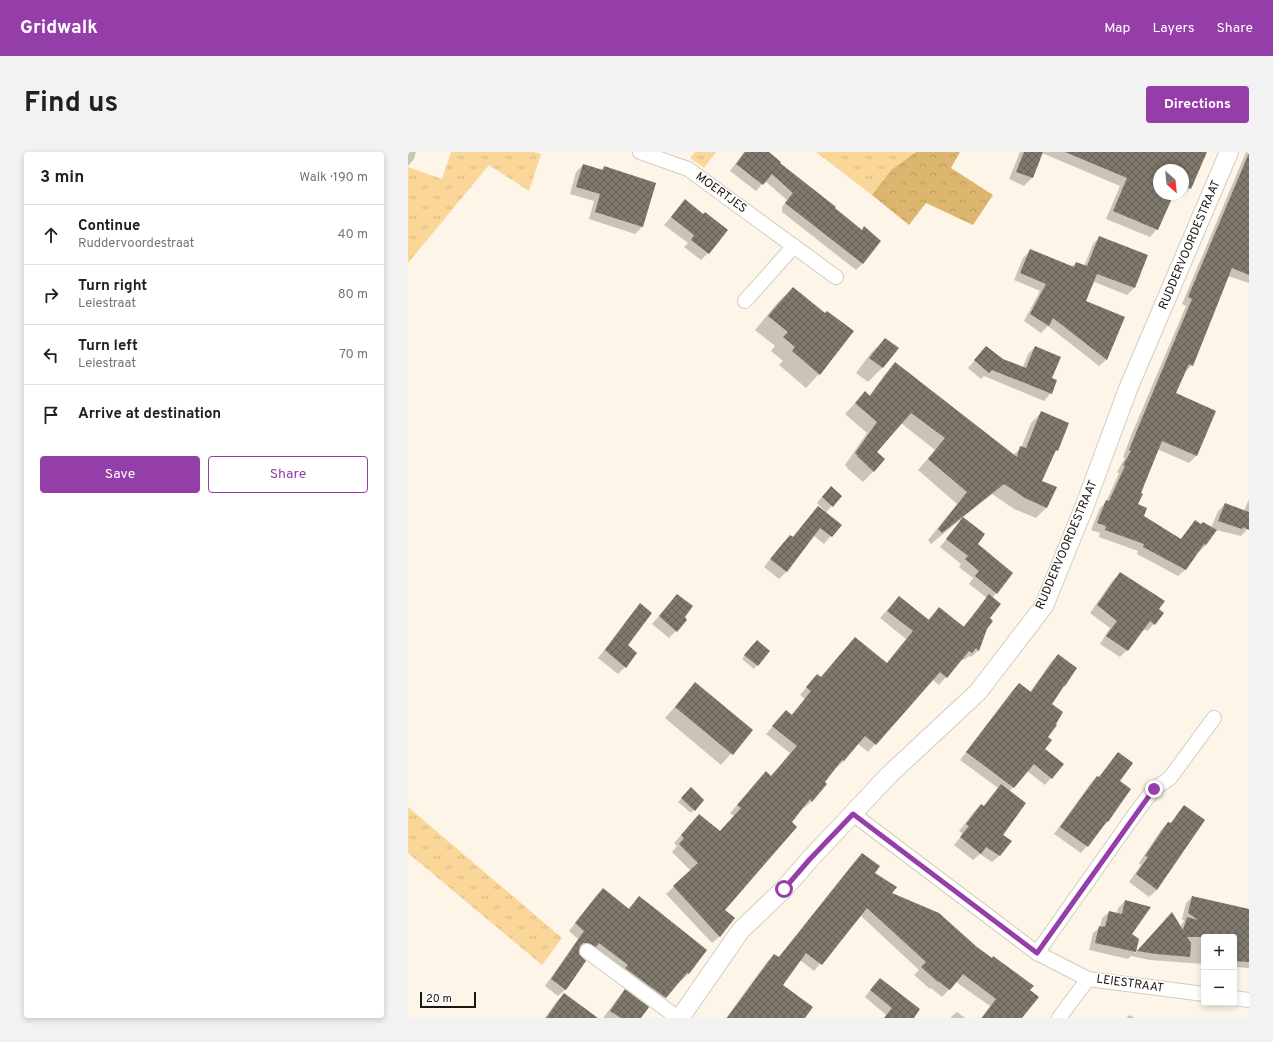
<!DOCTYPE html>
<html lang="en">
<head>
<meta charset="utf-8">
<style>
	body { margin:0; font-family:Overpass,sans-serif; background:#f2f2f2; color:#202124 }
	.controls { position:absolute; right:12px; bottom:12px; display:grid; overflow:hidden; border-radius:4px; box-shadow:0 2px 6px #0003 }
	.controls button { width:36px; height:36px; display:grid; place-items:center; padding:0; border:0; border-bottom:1px solid #e0e0e0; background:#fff; color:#202124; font:20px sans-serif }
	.compass { position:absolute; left:745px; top:12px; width:36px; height:36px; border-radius:50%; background:#fff; box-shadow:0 2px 6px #0003; rotate:153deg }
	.scale { position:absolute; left:12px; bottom:10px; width:56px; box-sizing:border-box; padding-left:4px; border:2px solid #1b1814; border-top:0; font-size:11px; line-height:14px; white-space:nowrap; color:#1b1814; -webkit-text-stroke:3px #fff; paint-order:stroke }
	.stop { position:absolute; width:12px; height:12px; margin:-9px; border:3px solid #953da9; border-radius:50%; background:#fff }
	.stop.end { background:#953da9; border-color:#fff; box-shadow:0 1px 4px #0008 }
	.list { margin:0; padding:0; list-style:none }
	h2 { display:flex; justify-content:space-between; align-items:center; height:52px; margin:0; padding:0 16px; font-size:17px }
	h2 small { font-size:13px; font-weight:400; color:#757577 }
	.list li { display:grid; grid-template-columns:26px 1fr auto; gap:12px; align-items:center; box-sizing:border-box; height:60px; padding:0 16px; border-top:1px solid #e0e0e0 }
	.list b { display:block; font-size:15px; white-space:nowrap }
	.list p { margin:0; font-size:13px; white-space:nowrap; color:#757577 }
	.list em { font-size:13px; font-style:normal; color:#757577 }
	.actions { display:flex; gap:8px; padding:12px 16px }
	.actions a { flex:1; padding:9px 0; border:1px solid #953da9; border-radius:4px; text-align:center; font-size:14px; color:#953da9 }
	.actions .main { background:#953da9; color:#fff }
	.icon { flex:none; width:22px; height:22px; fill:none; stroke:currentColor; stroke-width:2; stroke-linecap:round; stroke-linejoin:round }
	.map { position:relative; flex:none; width:841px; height:866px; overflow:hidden; border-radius:4px }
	header { display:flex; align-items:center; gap:24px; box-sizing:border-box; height:56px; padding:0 20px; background:#953da9; color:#fff }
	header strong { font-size:19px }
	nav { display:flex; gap:22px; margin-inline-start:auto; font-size:14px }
	.intro { display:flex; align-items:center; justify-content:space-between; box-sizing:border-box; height:96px; padding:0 24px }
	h1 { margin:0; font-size:28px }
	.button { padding:10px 18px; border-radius:4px; background:#953da9; color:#fff; font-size:14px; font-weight:700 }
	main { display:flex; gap:24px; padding:0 24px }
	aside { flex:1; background:#fff; border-radius:4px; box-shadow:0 2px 6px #0003 }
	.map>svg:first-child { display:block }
</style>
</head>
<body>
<header>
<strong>Gridwalk</strong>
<nav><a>Map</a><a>Layers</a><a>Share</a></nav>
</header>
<div class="intro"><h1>Find us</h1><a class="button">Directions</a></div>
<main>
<aside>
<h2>3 min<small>Walk · 190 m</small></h2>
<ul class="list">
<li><svg class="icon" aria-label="ahead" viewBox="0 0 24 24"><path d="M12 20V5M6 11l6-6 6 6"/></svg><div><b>Continue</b><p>Ruddervoordestraat</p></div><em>40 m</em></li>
<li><svg class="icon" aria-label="right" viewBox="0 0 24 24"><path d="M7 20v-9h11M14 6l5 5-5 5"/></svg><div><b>Turn right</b><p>Leiestraat</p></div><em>80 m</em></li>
<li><svg class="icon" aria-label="left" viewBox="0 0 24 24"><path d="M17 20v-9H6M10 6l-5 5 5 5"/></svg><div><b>Turn left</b><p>Leiestraat</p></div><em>70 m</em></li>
<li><svg class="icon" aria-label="arrive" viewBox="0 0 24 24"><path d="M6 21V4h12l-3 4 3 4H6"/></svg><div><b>Arrive at destination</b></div></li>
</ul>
<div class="actions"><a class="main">Save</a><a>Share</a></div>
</aside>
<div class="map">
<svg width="841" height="866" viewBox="0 0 841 866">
	<defs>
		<pattern id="grass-tufts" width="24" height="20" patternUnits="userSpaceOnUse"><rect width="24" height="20" fill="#fad799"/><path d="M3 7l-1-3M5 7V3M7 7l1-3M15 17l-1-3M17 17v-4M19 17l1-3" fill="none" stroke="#d6b883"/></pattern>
		<pattern id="forest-crowns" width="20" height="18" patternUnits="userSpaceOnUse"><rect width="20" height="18" fill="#dcb66f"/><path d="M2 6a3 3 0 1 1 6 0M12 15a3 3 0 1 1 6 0" fill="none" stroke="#bc9c5f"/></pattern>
		<pattern id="building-cross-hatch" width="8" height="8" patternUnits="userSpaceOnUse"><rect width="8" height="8" fill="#7f786c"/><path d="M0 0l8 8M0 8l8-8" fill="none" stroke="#676158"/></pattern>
	</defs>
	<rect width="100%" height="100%" fill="#fdf5e7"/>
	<g fill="url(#grass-tufts)">
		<polygon points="43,0 126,0 133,2 121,39 81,13 0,111 0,15 34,27"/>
		<polygon points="287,0 308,0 296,16 282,6"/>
		<polygon points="408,0 508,0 483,18 464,43"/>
		<polygon points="0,655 154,786 134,813 0,701"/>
	</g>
	<polygon fill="url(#forest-crowns)" points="508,0 552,0 543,16 585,43 565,73 518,51 501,73 464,43 483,18"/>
	<g fill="#0003">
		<polygon points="0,0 8,0 6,7 0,14"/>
		<polygon points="336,0 359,0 371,12 455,111 448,118 374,60 374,55 379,48 357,29 348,39 322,19"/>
		<polygon points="612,0 798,0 782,36 775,44 770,42 775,42 775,18 751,18 751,42 765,42 749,77 742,85 698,67 712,34 634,1 624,26 616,34 601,27"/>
		<polygon points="838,0 841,0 841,131 820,124 784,213 777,220 776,220 767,241 807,259 788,304 781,311 749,297 731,342 729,352 735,364 772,388 787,369 793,373 803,376 810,359 817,352 836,359 841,347 841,375 833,384 808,378 798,393 791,400 790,399 777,418 770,424 729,402 730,399 691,385 692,381 683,378 692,356 698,350 711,321 709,320 717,306 715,305 725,279 778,154 774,152"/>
		<polygon points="175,13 193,18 196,15 247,31 234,75 227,82 181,67 186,49 162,42 168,20"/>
		<polygon points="277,49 300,101 293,108 276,95 280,91 256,73"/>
		<polygon points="692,85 738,103 726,136 719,143 684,129 676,149 716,165 698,208 691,214 640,174 633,181 616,169 632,139 606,128 615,106 622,99 663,115 668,111 676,114 685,92"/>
		<polygon points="385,136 417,162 411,222 398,236 371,213 375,209 363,199 367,194 347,178 371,149"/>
		<polygon points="477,187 489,196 474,216 460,230 448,221 463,201"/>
		<polygon points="578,195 595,208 615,215 620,202 627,195 643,227 643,241 636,249 576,224 573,227 560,216"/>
		<polygon points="487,211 605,303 613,296 623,271 633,261 649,298 644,303 633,329 639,355 628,366 606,357 584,342 554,366 568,392 588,441 584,446 578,476 571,498 563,505 561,504 556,508 554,507 531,533 525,528 460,600 449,591 436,609 428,616 427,615 404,649 396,656 395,655 316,758 312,784 304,791 258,742 283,719 264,700 269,694 266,691 284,671 312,680 326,664 322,661 351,628 363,625 382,601 358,582 371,567 383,563 397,547 392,543 402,531 413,526 479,511 498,487 472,466 491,445 520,468 531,456 555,475 579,446 561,432 565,426 551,415 553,412 532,395 553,369 552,368 523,392 520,388 549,352 510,318 527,298 493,271 468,300 466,319 455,330 439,316 439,315 437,313 459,281 437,262 457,240 461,244 477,222"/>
		<polygon points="417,341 424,354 417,361 432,373 416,392 405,383 379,419 371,427 356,415 375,391 382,384 384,386 410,355 416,361 417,359 409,351"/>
		<polygon points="713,421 749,457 746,472 739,479 735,476 719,498 712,505 692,492 702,476 682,461 705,428"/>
		<polygon points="269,443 268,479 261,486 244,472"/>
		<polygon points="232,453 218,493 217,515 210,522 190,506 225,460"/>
		<polygon points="345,492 349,513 346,517 334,507"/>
		<polygon points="650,503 653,537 643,553 639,586 636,598 643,626 637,633 619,619 601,640 592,703 584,710 572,702 565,708 546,693 555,682 551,679 566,660 573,653 575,655 590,636 552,608 604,539 611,532 622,540 643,510"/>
		<polygon points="287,532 344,578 313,613 257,566"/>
		<polygon points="689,625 710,629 700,669 673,701 646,682 683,631"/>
		<polygon points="283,637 286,658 283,661 270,650"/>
		<polygon points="776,655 749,738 741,745 721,730 733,713 731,711 753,678 760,671 762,672"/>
		<polygon points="454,702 466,722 483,742 568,796 621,839 612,866 573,866 582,854 548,830 534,845 523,836 522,837 506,823 511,818 452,763 406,819 392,808 374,833 404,856 397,866 318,866 359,810 366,803 370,806 447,709"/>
		<polygon points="195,737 220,757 231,746 280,822 273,829 272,828 250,853 180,802 172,797 170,798 158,837 150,844 137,834 170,787 161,779 188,744"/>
		<polygon points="784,745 841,782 841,816 826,815 826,785 796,785 796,812 742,808 723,804 720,807 681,798 685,781 692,775 694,766 701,760 709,762 710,756 717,749 723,782 730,788 726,802 758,768 772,775 776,769 774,767 778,751"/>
		<polygon points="466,833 505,866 476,866 478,863 457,845"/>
		<polygon points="217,839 232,866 195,866 210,846"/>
		<polygon points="156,842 188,866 137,866 149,849"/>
		<polygon points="549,860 557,866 542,866"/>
		<polygon points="722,863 726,866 718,866"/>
	</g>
	<g fill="url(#building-cross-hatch)">
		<polygon points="337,0 361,0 373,10 372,11 428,55 427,56 454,78 456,74 473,89 455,112 377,51 385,41 364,22 355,33 328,12"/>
		<polygon points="616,0 635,0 625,26 608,20"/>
		<polygon points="657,0 799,0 783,37 775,33 775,18 751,18 751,42 766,42 750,78 705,59 719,26"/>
		<polygon points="841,1 841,123 824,116 785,214 781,212 768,241 808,259 789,304 754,289 733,341 735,342 730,352 739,356 736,364 773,387 787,368 793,372 795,370 809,378 798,393 796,392 778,418 735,395 736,392 697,378 698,374 689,371 698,348 701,349 717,314 715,313 723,299 721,298 732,271 784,147 780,145"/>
		<polygon points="175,12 195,18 196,14 248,31 235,75 187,60 192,42 168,35"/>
		<polygon points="277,47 295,62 297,60 320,78 301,102 283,88 286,83 263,65"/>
		<polygon points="691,84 740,103 727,136 689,122 678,149 717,165 699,208 645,166 641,174 622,162 638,132 612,121 622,97 666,115 668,110 679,114"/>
		<polygon points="385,135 417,161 419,159 446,179 412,223 384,199 387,195 375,185 380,180 360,164"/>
		<polygon points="477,186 491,196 475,216 461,206"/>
		<polygon points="578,194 595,207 618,216 627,194 653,205 644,226 649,228 644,242 584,218 581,221 566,208"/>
		<polygon points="487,210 609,305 612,294 618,296 633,259 661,271 650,299 648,298 634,329 649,335 639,356 617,346 596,332 534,381 530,377 559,340 520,307 537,286 503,261 469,300 477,307 466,320 449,304 450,304 447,301 469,270 447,251 457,239 462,244"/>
		<polygon points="423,334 434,344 425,355 414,345"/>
		<polygon points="817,351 841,360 841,378 835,375 834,377 810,369"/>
		<polygon points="410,354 434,373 424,385 412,376 379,420 362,407 382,383 385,385"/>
		<polygon points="555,365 577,382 570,392 605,421 589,442 567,424 571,419 557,407 560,404 538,387"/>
		<polygon points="712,420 757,449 751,457 756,461 747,473 742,469 720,499 698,484 709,469 689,453"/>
		<polygon points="269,442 285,454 277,465 279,468 269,480 251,464"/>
		<polygon points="581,442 593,452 582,466 585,469 579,477 571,499 568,496 564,501 561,499 539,526 532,520 468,593 457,584 436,609 434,608 417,630 419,632 404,650 402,647 384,670 389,675 317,758 327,766 312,785 265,734 290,711 271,692 276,686 273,683 291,662 312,679 333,656 329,653 358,619 363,624 389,594 364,574 378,558 384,563 403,539 398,535 409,522 413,525 447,485 479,511 505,479 479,459 491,444 521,468 531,455 556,475"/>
		<polygon points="232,451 244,461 220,493 229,501 218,516 197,498"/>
		<polygon points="349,488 362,499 350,514 336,503"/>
		<polygon points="650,502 669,516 657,534 656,534 644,552 655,560 648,572 649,573 640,585 644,588 637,597 656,612 644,627 626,612 606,636 558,600 611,531 623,540"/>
		<polygon points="287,530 345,578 325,603 267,555"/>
		<polygon points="710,600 725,611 712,629 723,637 700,670 699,669 680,695 652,675 689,624 691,625"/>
		<polygon points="593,632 618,651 595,683 604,689 592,704 578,695 573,702 552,685 561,674 558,672 573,652 576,654"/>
		<polygon points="283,635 296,648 287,659 273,646"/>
		<polygon points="776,653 797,668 749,738 728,722 740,705 737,704 760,670 763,671"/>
		<polygon points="454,701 472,714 467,721 489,735 484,741 531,761 569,795 584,806 585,804 626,834 622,838 631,845 614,866 574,866 588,847 555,822 542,838 530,829 530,830 513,815 518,810 459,756 414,813 398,801 375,833 405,855 397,866 319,866 366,802 371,805"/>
		<polygon points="195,736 221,757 231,744 249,758 299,798 281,822 279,821 258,846 217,816 220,813 191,791 188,795 180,791 175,791 172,794 171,802 178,809 158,838 143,827 176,779 167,771"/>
		<polygon points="784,744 841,757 841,810 826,809 826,785 779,785 783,791 782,805 748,802 729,799 764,760 775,778 779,765 790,768 780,761"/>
		<polygon points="717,748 743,755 724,782 731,787 728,800 687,791 691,774 697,775 701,759 714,762"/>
		<polygon points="472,826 512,857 506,866 476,866 484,856 462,838"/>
		<polygon points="217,837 241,855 233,866 213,866 202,859"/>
		<polygon points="156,841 190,866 138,866"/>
	</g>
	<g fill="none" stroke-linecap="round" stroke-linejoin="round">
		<g stroke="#d4ccbf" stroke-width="16">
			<g id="minor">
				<polyline points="232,0 280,17 428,125"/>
				<polyline points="337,149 386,94"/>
				<polyline points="445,662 629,801 680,827 796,842"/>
				<polyline points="179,799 270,866"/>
				<polyline points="629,801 727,662 746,637 762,626 806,566"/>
				<polyline points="826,846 841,848"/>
				<polyline points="651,866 680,827"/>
			</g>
		</g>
		<g stroke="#d4ccbf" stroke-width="20">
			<polyline id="tertiary" points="272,866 333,778 376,737 402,707 481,623 570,540 636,454 677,353 720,237 821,0"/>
		</g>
		<use href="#minor" stroke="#fff" stroke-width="14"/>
		<use href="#tertiary" stroke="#fff" stroke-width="18"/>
	</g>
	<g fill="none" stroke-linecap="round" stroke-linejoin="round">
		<polyline stroke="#953da9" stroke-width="5" points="376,737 402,707 445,662 629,801 746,637"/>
	</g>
	<g text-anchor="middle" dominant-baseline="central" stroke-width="3" stroke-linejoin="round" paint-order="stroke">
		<g font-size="12" fill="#1b1814" stroke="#fff">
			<text transform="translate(313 41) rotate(36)">MOERTJES</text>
			<text transform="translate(782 93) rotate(-67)">RUDDERVOORDESTRAAT</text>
			<text transform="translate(659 393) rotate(-67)">RUDDERVOORDESTRAAT</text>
			<text transform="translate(722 832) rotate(8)">LEIESTRAAT</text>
		</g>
	</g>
</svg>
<div class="controls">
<button>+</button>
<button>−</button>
</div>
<svg class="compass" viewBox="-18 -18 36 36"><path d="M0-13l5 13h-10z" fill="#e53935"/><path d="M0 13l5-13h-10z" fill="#757577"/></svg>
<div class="scale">20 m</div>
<div class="stop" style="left:376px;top:737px"></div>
<div class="stop end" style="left:746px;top:637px"></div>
</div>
</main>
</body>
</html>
